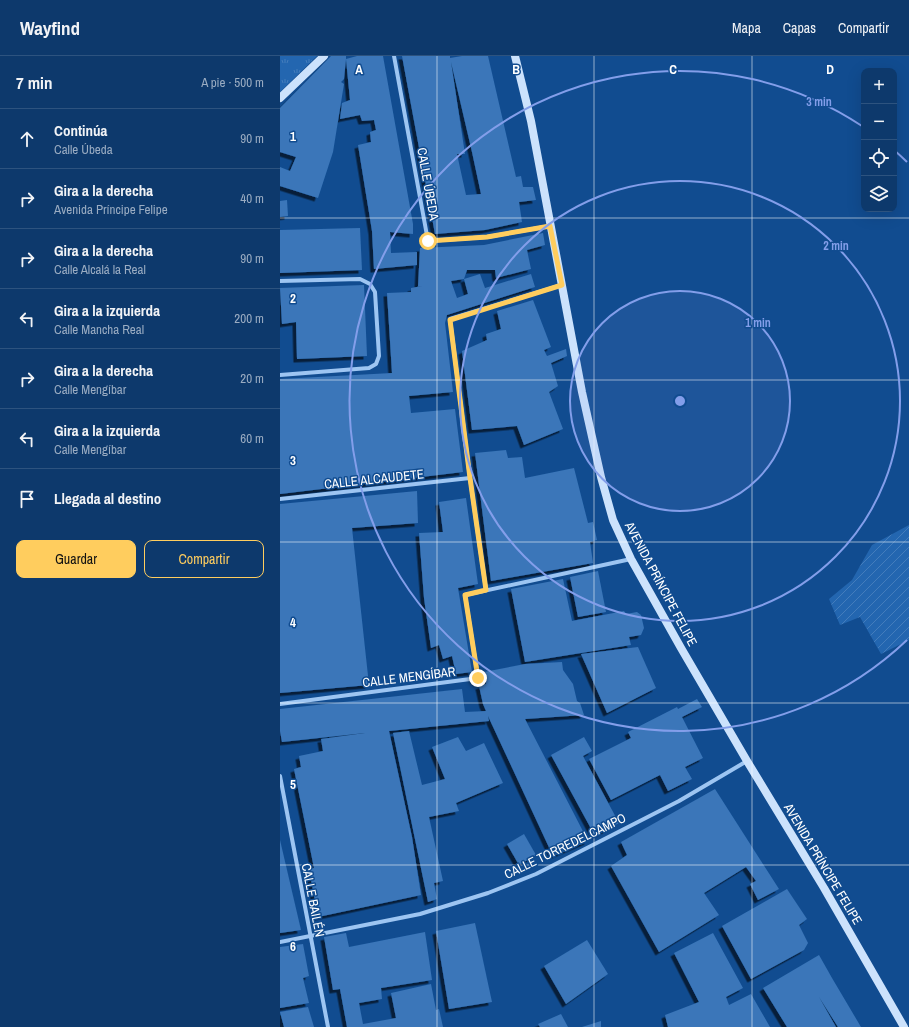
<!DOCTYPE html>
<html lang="es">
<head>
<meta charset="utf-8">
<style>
	body { margin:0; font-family:"Archivo Narrow",sans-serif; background:#164072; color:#f1f3f6 }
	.controls { position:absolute; right:12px; top:12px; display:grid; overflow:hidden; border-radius:8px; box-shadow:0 4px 16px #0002 }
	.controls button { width:36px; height:36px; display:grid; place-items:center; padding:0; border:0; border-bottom:1px solid #2d537f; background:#0d396c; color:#f1f3f6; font:20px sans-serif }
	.stop { position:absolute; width:12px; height:12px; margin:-9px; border:3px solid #ffcd5e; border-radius:50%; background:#fff }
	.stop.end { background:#ffcd5e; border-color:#fff; box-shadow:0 1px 4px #0008 }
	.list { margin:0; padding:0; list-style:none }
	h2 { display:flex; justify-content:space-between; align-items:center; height:52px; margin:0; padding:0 16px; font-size:17px }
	h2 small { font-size:13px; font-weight:400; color:#9aacc2 }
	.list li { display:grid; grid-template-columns:26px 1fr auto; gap:12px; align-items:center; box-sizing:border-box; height:60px; padding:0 16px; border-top:1px solid #2d537f }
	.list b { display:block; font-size:15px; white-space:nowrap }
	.list p { margin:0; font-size:13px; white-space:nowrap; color:#9aacc2 }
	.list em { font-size:13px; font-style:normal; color:#9aacc2 }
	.actions { display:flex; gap:8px; padding:12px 16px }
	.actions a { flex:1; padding:9px 0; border:1px solid #ffcd5e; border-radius:8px; text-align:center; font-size:14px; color:#ffcd5e }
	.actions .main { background:#ffcd5e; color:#111 }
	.icon { flex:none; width:22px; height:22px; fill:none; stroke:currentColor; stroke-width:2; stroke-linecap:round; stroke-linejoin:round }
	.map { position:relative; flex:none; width:629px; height:971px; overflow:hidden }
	header { display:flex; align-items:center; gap:24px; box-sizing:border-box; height:56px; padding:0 20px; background:#0d396c; border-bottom:1px solid #2d537f }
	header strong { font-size:19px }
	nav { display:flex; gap:22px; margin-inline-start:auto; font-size:14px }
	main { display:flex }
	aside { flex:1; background:#0d396c }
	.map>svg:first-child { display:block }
</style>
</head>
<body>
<header>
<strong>Wayfind</strong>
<nav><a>Mapa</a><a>Capas</a><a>Compartir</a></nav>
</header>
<main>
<aside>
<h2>7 min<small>A pie · 500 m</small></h2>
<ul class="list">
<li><svg class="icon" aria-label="ahead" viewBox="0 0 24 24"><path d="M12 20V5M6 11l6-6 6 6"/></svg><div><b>Continúa</b><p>Calle Úbeda</p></div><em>90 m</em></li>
<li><svg class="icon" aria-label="right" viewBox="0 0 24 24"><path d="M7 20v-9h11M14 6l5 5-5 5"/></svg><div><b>Gira a la derecha</b><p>Avenida Príncipe Felipe</p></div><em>40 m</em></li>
<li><svg class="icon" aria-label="right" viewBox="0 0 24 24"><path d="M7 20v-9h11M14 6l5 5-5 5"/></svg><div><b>Gira a la derecha</b><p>Calle Alcalá la Real</p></div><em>90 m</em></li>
<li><svg class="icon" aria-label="left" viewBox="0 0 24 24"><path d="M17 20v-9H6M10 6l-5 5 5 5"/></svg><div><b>Gira a la izquierda</b><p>Calle Mancha Real</p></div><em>200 m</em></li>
<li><svg class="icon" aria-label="right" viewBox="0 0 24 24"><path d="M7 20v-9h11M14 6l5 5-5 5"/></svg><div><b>Gira a la derecha</b><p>Calle Mengíbar</p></div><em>20 m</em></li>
<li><svg class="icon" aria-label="left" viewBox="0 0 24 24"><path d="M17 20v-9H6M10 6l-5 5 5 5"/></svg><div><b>Gira a la izquierda</b><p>Calle Mengíbar</p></div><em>60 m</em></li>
<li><svg class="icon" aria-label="arrive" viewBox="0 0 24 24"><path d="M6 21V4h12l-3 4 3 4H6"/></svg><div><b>Llegada al destino</b></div></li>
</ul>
<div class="actions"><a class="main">Guardar</a><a>Compartir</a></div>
</aside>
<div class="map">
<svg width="629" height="971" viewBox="0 0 629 971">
	<defs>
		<pattern id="park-tufts" width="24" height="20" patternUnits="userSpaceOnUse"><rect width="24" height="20" fill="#2366b0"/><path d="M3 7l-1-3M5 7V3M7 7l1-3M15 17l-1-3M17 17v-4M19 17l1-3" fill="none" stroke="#447dbc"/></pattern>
		<pattern id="garden-furrows" width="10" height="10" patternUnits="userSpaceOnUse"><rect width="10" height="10" fill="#2366b0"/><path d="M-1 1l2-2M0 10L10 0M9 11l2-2" fill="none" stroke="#447dbc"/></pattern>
		<filter id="shadow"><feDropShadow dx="-3.5" dy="3.5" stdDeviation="0" flood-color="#0009"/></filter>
	</defs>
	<rect width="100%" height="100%" fill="#114c90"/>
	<polygon fill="url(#park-tufts)" points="0,0 37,0 0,36"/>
	<polygon fill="url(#garden-furrows)" points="629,469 629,584 601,598 580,561 560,569 549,543 572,524 592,489"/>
	<g fill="#3a76b9" fill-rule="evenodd" filter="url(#shadow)">
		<polygon points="51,0 66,0 66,3 77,0 103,0 133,168 133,178 110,176 111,197 137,196 137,209 94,213 92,175 78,89 91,86 90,76 96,74 94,64 82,65 80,59 60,63 62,47 70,44 66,3 64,23 61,26 64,28 53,96 38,142 0,130 0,111 10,115 16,101 0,96 0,52"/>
		<path d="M 122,0 L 170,0 L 170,2 L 182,0 L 208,0 L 236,121 L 241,120 L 243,131 L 253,131 L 256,144 L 239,146 L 242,166 L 205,174 L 155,178 ZM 171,6 L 192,96 L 201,138 L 186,139 L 177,98 L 185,98 Z"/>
		<polygon points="7,144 8,160 0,161 0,145"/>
		<polygon points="80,172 82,214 0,217 0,174"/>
		<polygon points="263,177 265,189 247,194 251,213 216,222 215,214 187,214 184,223 171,225 177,242 188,238 184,223 200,218 205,232 251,218 255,231 167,259 165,267 173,336 129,340 131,357 175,353 183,416 0,438 0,323 112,317 107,237 131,236 131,232 142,230 138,231 140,192 204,189"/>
		<polygon points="84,229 87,300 17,303 16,266 2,268 0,232"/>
		<polygon points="253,244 271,291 264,294 267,300 286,293 287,300 271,307 278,330 269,336 283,373 244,389 237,370 192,374 182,295 207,284 206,278 221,273 217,255"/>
		<polygon points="226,394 228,402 242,401 245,422 294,412 308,467 313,466 317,484 310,486 313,507 211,525 195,397"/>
		<polygon points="137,435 138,467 72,472 89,629 0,637 0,448"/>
		<polygon points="186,442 198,528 178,532 192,616 176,618 172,600 163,603 159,589 151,592 144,542 139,477 163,476 159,446"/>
		<polygon points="318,515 326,556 298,561 290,521"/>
		<polygon points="283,523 292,565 344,555 346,558 357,556 361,559 364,572 361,579 349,581 351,589 245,606 231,533"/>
		<polygon points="358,591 376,632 327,657 301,598"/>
		<polygon points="282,606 283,614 293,628 297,645 300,647 304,659 245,663 308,785 273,800 208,660 209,665 109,675 132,781 141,839 38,861 29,813 34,812 14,713 21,711 19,700 43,695 41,683 85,677 2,686 0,675 0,653 182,633 185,656 206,655 203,648 199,630 206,628 204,616 245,608"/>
		<polygon points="417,643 422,651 402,661 423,702 405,711 412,723 388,735 380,719 331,744 309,703 351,682 348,676 397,651 398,653"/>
		<polygon points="129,675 142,729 165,723 152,691 178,681 186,695 204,687 223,727 176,747 179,755 149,761 163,825 154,827 157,843 148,846 113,677"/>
		<polygon points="304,681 312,695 303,700 339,767 315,780 271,699"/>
		<polygon points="435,733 499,833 478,844 470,828 476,825 466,811 424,837 439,859 379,896 331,810 347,799 341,786"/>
		<polygon points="244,778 256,799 239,809 227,788"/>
		<polygon points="0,784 21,874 0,877"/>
		<polygon points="507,833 527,863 519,869 528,887 524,894 471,923 442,870"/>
		<polygon points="195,867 212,946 169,953 156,875"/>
		<polygon points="145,876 152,924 101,932 102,943 79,947 83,968 116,962 111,937 151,928 156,954 159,953 163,971 67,971 60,933 53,934 44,881 66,877 69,891"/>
		<polygon points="433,877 463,932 446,941 449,949 471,938 490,971 388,971 385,959 419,946 394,897"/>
		<polygon points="307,884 328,918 286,948 264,910"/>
		<polygon points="23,888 29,920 23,922 29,947 0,952 0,891"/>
		<polygon points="539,899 552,922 581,971 558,971 539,941 556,971 507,971 483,932"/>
		<polygon points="28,951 34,971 4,971 0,956"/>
		<polygon points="281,958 288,971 260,971 258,968"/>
		<polygon points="321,965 321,971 302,971"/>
	</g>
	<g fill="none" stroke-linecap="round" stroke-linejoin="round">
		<g stroke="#9dc5f2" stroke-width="4">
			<polyline points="114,0 148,185 207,181 270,170"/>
			<polyline points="0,225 80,223 90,228 95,236 99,300 96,308 89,312 0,319"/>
			<polyline points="0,443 190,422"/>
			<polyline points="206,534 190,422 170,263 282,229"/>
			<polyline points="0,648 198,622 185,539 351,503"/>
			<polyline points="0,720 48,971"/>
			<polyline points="0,886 140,858 208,837 256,818 399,745 467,705"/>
		</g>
		<g stroke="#cce2fc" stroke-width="8">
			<polyline points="235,0 251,65 302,336 321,421 333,464 351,503 401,592 467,705 544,832 624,971"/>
			<polyline points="0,42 44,0"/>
		</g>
	</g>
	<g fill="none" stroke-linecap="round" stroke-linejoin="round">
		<polyline stroke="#ffcd5e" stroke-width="5" points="148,185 207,181 270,170 282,229 170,264 190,422 206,534 185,539 198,622"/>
	</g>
	<path fill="none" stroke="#fff" stroke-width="1" stroke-opacity="0.55" d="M 157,0 L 157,971M 314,0 L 314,971M 472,0 L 472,971M 0,162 L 629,162M 0,324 L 629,324M 0,486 L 629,486M 0,647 L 629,647M 0,809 L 629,809"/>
	<circle cx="400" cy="345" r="110" fill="#839eea" fill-opacity=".12"/>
	<g fill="none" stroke="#839eea" stroke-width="2">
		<circle cx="400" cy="345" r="110"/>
		<circle cx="400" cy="345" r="220"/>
		<path d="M627 584A330 330 0 1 1 582 70M614 94A330 330 0 0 1 627 106"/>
	</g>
	<g text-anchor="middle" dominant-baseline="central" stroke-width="3" stroke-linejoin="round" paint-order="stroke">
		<g font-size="13" fill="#fff" stroke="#114c90">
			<text transform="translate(148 128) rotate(80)">CALLE ÚBEDA</text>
			<text transform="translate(94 423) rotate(-6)">CALLE ALCAUDETE</text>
			<text transform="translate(381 528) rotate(62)">AVENIDA PRÍNCIPE FELIPE</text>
			<text transform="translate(129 621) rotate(-7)">CALLE MENGÍBAR</text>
			<text transform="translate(285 790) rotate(-26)">CALLE TORREDELCAMPO</text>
			<text transform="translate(543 808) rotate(59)">AVENIDA PRÍNCIPE FELIPE</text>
			<text transform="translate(33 844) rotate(79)">CALLE BAILÉN</text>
		</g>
	</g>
	<g font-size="13" text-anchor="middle" font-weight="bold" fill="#fff" stroke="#114c90" stroke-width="3" stroke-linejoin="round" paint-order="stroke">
		<text x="79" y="18">A</text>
		<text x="236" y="18">B</text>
		<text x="393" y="18">C</text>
		<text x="550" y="18">D</text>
		<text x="13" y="85">1</text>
		<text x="13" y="247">2</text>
		<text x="13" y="409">3</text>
		<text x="13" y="571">4</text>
		<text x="13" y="733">5</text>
		<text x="13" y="895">6</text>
	</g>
	<circle cx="400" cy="345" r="6" fill="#839eea" stroke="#114c90" stroke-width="2"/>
	<g font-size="12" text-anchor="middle" font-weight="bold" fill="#839eea" stroke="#114c90" stroke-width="3" stroke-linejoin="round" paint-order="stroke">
		<text x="539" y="50">3 min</text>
		<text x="556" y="194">2 min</text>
		<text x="478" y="271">1 min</text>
	</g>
</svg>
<div class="controls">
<button>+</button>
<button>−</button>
<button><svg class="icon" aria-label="locate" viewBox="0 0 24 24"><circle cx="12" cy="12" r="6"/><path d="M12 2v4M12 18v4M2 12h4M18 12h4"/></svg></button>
<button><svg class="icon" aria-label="layers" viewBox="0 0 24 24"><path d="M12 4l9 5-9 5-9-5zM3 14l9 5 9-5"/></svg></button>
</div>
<div class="stop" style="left:148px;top:185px"></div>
<div class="stop end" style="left:198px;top:622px"></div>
</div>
</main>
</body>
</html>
